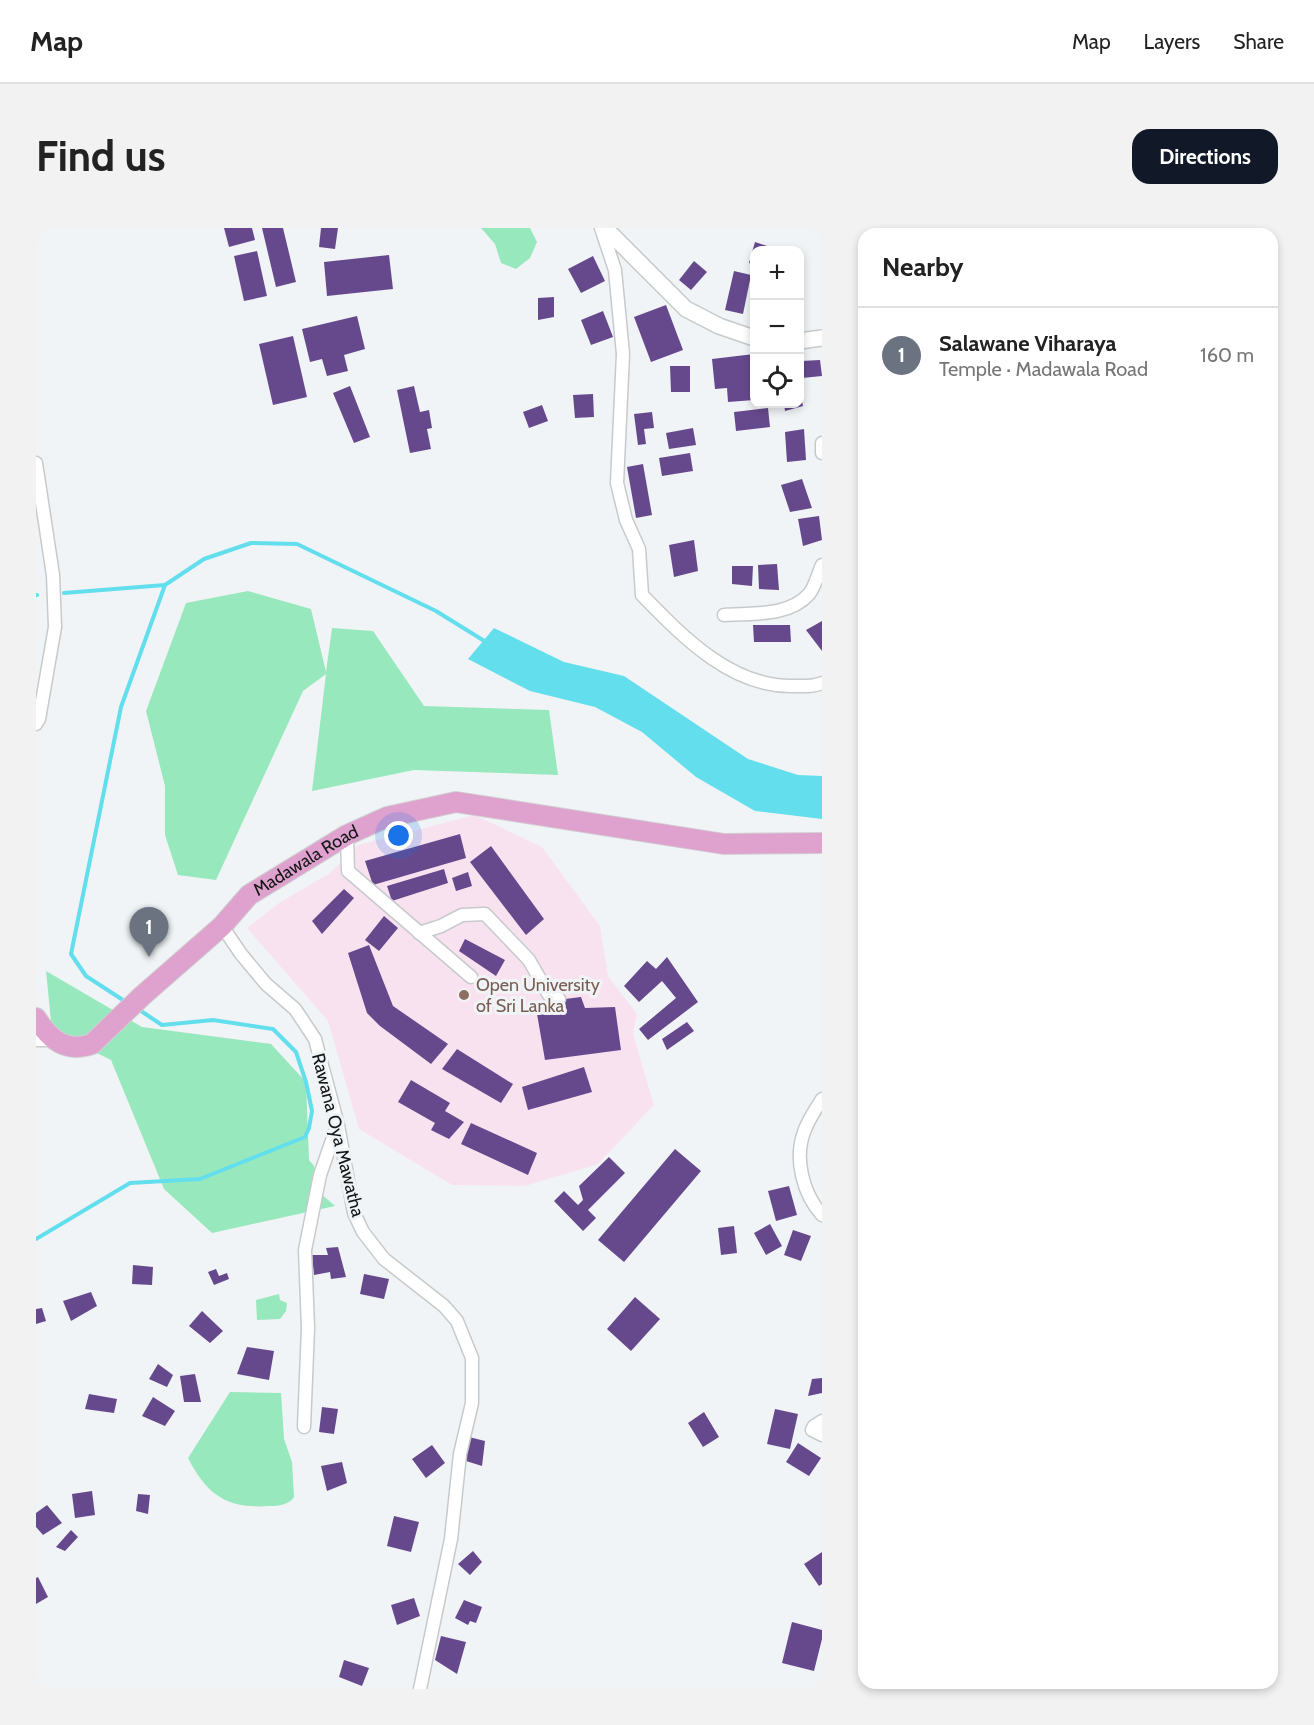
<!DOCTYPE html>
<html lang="en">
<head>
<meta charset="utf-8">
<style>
	body { margin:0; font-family:Cabin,sans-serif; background:#f2f2f2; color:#222 }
	.controls { position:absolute; right:18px; top:18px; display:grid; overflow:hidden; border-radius:12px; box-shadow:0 3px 9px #0003 }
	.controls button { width:54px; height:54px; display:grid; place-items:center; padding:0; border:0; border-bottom:2px solid #e0e0e0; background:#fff; color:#222; font:30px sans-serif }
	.you { position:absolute; left:363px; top:608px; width:21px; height:21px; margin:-15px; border:4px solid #fff; border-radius:50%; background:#1a73e8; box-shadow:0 0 0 9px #1a73e833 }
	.badge { display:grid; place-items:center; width:39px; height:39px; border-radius:50%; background:#111827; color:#fff; font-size:20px; font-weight:700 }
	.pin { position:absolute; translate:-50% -50px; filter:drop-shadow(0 2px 3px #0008) }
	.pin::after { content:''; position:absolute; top:32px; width:21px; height:18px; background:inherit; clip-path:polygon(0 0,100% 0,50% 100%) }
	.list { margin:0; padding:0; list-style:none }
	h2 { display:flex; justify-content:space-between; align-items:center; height:78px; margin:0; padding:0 24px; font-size:26px }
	h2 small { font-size:20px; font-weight:400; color:#767676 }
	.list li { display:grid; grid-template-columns:39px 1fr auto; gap:18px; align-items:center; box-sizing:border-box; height:96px; padding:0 24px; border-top:2px solid #e0e0e0 }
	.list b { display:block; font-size:22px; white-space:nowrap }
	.list p { margin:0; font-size:20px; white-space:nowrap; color:#767676 }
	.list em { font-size:20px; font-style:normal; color:#767676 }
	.icon { flex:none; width:33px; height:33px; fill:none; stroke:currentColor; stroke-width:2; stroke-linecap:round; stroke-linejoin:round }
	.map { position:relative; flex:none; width:786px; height:1461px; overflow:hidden; border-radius:18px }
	header { display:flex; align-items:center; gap:36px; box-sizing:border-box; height:84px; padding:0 30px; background:#fff; border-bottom:2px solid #e0e0e0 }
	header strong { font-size:28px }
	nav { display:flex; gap:33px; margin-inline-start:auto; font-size:21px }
	.intro { display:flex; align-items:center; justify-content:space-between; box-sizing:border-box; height:144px; padding:0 36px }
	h1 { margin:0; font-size:42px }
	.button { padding:15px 27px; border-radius:18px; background:#111827; color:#fff; font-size:21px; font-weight:700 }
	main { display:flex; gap:36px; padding:0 36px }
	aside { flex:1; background:#fff; border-radius:18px; box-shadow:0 3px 9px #0003 }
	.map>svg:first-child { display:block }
</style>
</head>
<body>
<header>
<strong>Map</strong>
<nav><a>Map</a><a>Layers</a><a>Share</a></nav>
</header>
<div class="intro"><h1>Find us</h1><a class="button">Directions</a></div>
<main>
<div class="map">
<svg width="786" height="1461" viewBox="0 0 786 1461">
	<rect width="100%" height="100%" fill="#f1f4f6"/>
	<polygon fill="#f9e2ef" points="439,587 506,619 564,698 572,748 601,786 597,806 618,877 562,936 489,958 416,957 323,901 292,793 211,700 243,675 294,645 322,617"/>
	<g fill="#97e8bd">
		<polygon points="445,0 494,0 501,14 494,30 480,41 465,35 459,16"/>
		<polygon points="212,363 275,381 290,444 296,400 337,403 388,478 513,482 522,547 378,542 276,563 290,446 267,463 180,652 142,647 129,607 129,558 110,483 150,375"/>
		<polygon points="10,743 106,799 235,816 270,854 273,932 278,938 284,965 299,978 176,1005 128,961 75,832 16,803"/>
		<polygon points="243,1066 244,1072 251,1075 250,1083 244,1091 221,1092 220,1072"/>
		<path d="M 194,1164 L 245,1165 L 248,1211 L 256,1234 L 258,1269 C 253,1277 242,1278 233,1278 C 191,1281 171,1267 152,1230 Z"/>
	</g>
	<polygon fill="#63deed" points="458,400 528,434 588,448 712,531 762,547 786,548 786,591 719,583 660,549 606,504 559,479 494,463 432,431"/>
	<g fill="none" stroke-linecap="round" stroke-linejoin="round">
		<g stroke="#63deed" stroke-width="4">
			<polyline points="28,365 129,357"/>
			<polyline points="0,367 1,367"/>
			<polyline points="90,774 50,748 35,726 85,479 129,357 168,331 215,315 261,316 400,383 450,414"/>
			<polyline points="0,1011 94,955 164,951 269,909 273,900 276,883 270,854 260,824 237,801 177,792 126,797 102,781"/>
		</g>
	</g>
	<g fill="#66498d">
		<polygon points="188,0 216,0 219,12 193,19"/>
		<polygon points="226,0 247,0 260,54 240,59"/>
		<polygon points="285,0 302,0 299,21 283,19"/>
		<polygon points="719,14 731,18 729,22 718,22 718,37 713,35"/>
		<polygon points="221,23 231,68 208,73 198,28"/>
		<polygon points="353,27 357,61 291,68 288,34"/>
		<polygon points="557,28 569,53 545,65 532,41"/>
		<polygon points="658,33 671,44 655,62 643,52"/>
		<polygon points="698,43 715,47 707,86 689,82"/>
		<polygon points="518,69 518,89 502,92 502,70"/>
		<polygon points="630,77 647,122 615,134 598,89"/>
		<polygon points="567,83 577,109 555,117 545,92"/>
		<polygon points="321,88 329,121 308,127 312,143 291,148 286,131 274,134 266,101"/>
		<polygon points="257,108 271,169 237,177 223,116"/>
		<polygon points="718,126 718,172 692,174 691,160 679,161 676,131"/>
		<polygon points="784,132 786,148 766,150 765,133"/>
		<polygon points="634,138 654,138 654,164 635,164"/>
		<polygon points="314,158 334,209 318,215 297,165"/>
		<polygon points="378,158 384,184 393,182 396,200 391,201 395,221 374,225 361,162"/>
		<polygon points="764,164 767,178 749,183 748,176 764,176"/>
		<polygon points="557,166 558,189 539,190 537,167"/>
		<polygon points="506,177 512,193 493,200 487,184"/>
		<polygon points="732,180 734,199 700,203 698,184"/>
		<polygon points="616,184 618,200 608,201 610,216 602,217 598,186"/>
		<polygon points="657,200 660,217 633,221 630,205"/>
		<polygon points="768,201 770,232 751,234 749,204"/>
		<polygon points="654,225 657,243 626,248 623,230"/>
		<polygon points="607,236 616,287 600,290 591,239"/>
		<polygon points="766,251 776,280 754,284 745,257"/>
		<polygon points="783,288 786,312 767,318 762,291"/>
		<polygon points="658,312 662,343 638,349 633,317"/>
		<polygon points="741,336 743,362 723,361 722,337"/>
		<polygon points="696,338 717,338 716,358 696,356"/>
		<polygon points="786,393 786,423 770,402"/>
		<polygon points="717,397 754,397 755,414 718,414"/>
		<polygon points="424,606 430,630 337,657 329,633"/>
		<polygon points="455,618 508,691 490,707 434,634"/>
		<polygon points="408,641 412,655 356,673 351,658"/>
		<polygon points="432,644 436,658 420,663 416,650"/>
		<polygon points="308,661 318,670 286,706 276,693"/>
		<polygon points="348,688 362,700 343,723 329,712"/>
		<polygon points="429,711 469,732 460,748 423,723"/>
		<polygon points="333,717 357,778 412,816 395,836 344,798 331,785 312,725"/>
		<polygon points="631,729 662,774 612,812 603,801 640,770 626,753 603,774 588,758 611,733 620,741"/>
		<polygon points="545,769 549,780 579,779 585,822 509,832 501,786 529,781 529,771"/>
		<polygon points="651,794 658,803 631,822 626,811"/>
		<polygon points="421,821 477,856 465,875 406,841"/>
		<polygon points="548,839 556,864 492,882 486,859"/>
		<polygon points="375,852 414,875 409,883 428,894 413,911 395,902 399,895 362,874"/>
		<polygon points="435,895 501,925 492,947 425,916"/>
		<polygon points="639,921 665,943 588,1034 562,1012"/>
		<polygon points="573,929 589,945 552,982 560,990 547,1003 518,973 528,963 542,977 547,972 543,958"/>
		<polygon points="753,958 761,987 740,993 732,963"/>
		<polygon points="734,996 746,1018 730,1027 718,1005"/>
		<polygon points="698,998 701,1025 685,1027 682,1000"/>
		<polygon points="757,1002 775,1008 765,1033 748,1027"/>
		<polygon points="302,1019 310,1049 295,1051 294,1044 278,1047 276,1027 292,1027 290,1020"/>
		<polygon points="97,1037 117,1039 116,1057 96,1056"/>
		<polygon points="180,1041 183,1048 191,1045 193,1051 178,1057 172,1044"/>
		<polygon points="328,1046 353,1051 348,1071 324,1066"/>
		<polygon points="55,1064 61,1078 35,1093 27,1073"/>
		<polygon points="599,1069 624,1091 595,1123 571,1101"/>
		<polygon points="6,1080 10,1093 0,1096 0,1081"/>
		<polygon points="166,1083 187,1103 174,1115 153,1098"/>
		<polygon points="211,1119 238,1123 233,1152 201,1146"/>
		<polygon points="122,1136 137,1147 131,1159 113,1151"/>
		<polygon points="159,1146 165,1174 148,1174 144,1148"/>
		<polygon points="786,1150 786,1165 772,1168 776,1151"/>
		<polygon points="53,1166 81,1171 78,1185 49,1181"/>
		<polygon points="117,1169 139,1183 129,1198 106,1188"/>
		<polygon points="286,1179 302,1181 298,1206 283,1204"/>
		<polygon points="739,1181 762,1186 754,1221 731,1216"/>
		<polygon points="668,1184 683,1209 667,1219 652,1195"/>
		<polygon points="433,1209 449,1213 446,1238 430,1233"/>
		<polygon points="762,1215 785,1230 773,1248 750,1234"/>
		<polygon points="396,1217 409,1235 390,1250 376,1231"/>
		<polygon points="306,1234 311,1255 291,1263 285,1238"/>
		<polygon points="56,1263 59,1287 39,1290 36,1266"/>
		<polygon points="102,1266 114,1267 112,1286 100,1283"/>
		<polygon points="11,1277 26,1295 7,1307 0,1299 0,1285"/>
		<polygon points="358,1288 383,1294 375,1324 351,1318"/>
		<polygon points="35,1302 42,1309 29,1323 20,1319"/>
		<polygon points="437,1323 446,1334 434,1347 422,1336"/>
		<polygon points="786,1324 786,1356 783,1358 768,1336"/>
		<polygon points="2,1349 12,1369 0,1376 0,1350"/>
		<polygon points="378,1370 384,1388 361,1397 355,1377"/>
		<polygon points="428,1372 446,1379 440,1395 434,1393 432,1397 419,1390"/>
		<polygon points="756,1394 786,1402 786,1411 778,1443 746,1435"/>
		<polygon points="405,1408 430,1414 421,1446 399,1432"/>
		<polygon points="308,1432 333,1440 326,1458 303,1449"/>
	</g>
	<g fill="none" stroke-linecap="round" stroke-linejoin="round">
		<g stroke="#c7cacc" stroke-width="15">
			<g id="minor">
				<path d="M 565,0 L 579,42 L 587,126 L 581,255 L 590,292 L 603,321 L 606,367 C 647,409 696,460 758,458 C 768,458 777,459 786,455"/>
				<polyline points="786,215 786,225"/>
				<polyline points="0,235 17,347 19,399 3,491 0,496"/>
				<path d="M 688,387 C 715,385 753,389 773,366 C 779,359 782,346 786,337"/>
				<polyline points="311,607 312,643 435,749"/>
				<polyline points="186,698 205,726 230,756 259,781 279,811 302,897 318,985 327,1004 348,1031 408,1078 421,1093 436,1130 436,1175 424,1226 415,1311 384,1461"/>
				<polyline points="383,705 405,698 426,687 449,686 493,732 513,767 523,771"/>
				<polyline points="0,812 18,812"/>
				<path d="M 786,871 C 780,881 772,892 768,904 C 758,931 767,966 786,987"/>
				<polyline points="786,1193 778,1198 776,1202 786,1207"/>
				<polyline points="268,1199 272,1100 269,1022 284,947 301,898"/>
			</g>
		</g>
		<g stroke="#c7cacc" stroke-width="18">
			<g id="tertiary">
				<polyline points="569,0 650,81 683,98 718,110"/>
				<polyline points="764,113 786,110"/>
			</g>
		</g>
		<g stroke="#d0d1d1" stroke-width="22">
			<g id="primary">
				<path id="s1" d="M 0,790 C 14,812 30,825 56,816 L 106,768 L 186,698 L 213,667 L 311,607 L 351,589 L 420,574 L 688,616 L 786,615"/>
			</g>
		</g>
		<use href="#minor" stroke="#fff" stroke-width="12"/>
		<use href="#tertiary" stroke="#fff" stroke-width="15"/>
		<use href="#primary" stroke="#dfa2ce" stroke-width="20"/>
	</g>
	<circle fill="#8d6e63" stroke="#f1f4f6" stroke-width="2" cx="428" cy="767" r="6"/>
	<g text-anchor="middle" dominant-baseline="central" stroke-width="6" stroke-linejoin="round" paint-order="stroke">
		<g font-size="18" fill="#161718" stroke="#f1f4f6">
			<text stroke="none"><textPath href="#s1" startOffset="351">Madawala Road</textPath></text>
			<text transform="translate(302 907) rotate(76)">Rawana Oya Mawatha</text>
		</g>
		<g font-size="18" fill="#785e54" stroke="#f1f4f6" text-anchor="start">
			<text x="440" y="757">Open University<tspan x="440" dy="21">of Sri Lanka</tspan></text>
		</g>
	</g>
</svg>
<div class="controls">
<button>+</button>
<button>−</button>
<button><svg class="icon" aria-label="locate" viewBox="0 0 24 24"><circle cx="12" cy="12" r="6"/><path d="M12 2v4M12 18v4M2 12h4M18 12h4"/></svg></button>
</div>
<div class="you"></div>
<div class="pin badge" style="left:113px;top:729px;background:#6b7280">1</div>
</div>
<aside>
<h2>Nearby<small></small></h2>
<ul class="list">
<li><span class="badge" style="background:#6b7280">1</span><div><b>Salawane Viharaya</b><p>Temple · Madawala Road</p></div><em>160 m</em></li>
</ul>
</aside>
</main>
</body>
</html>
